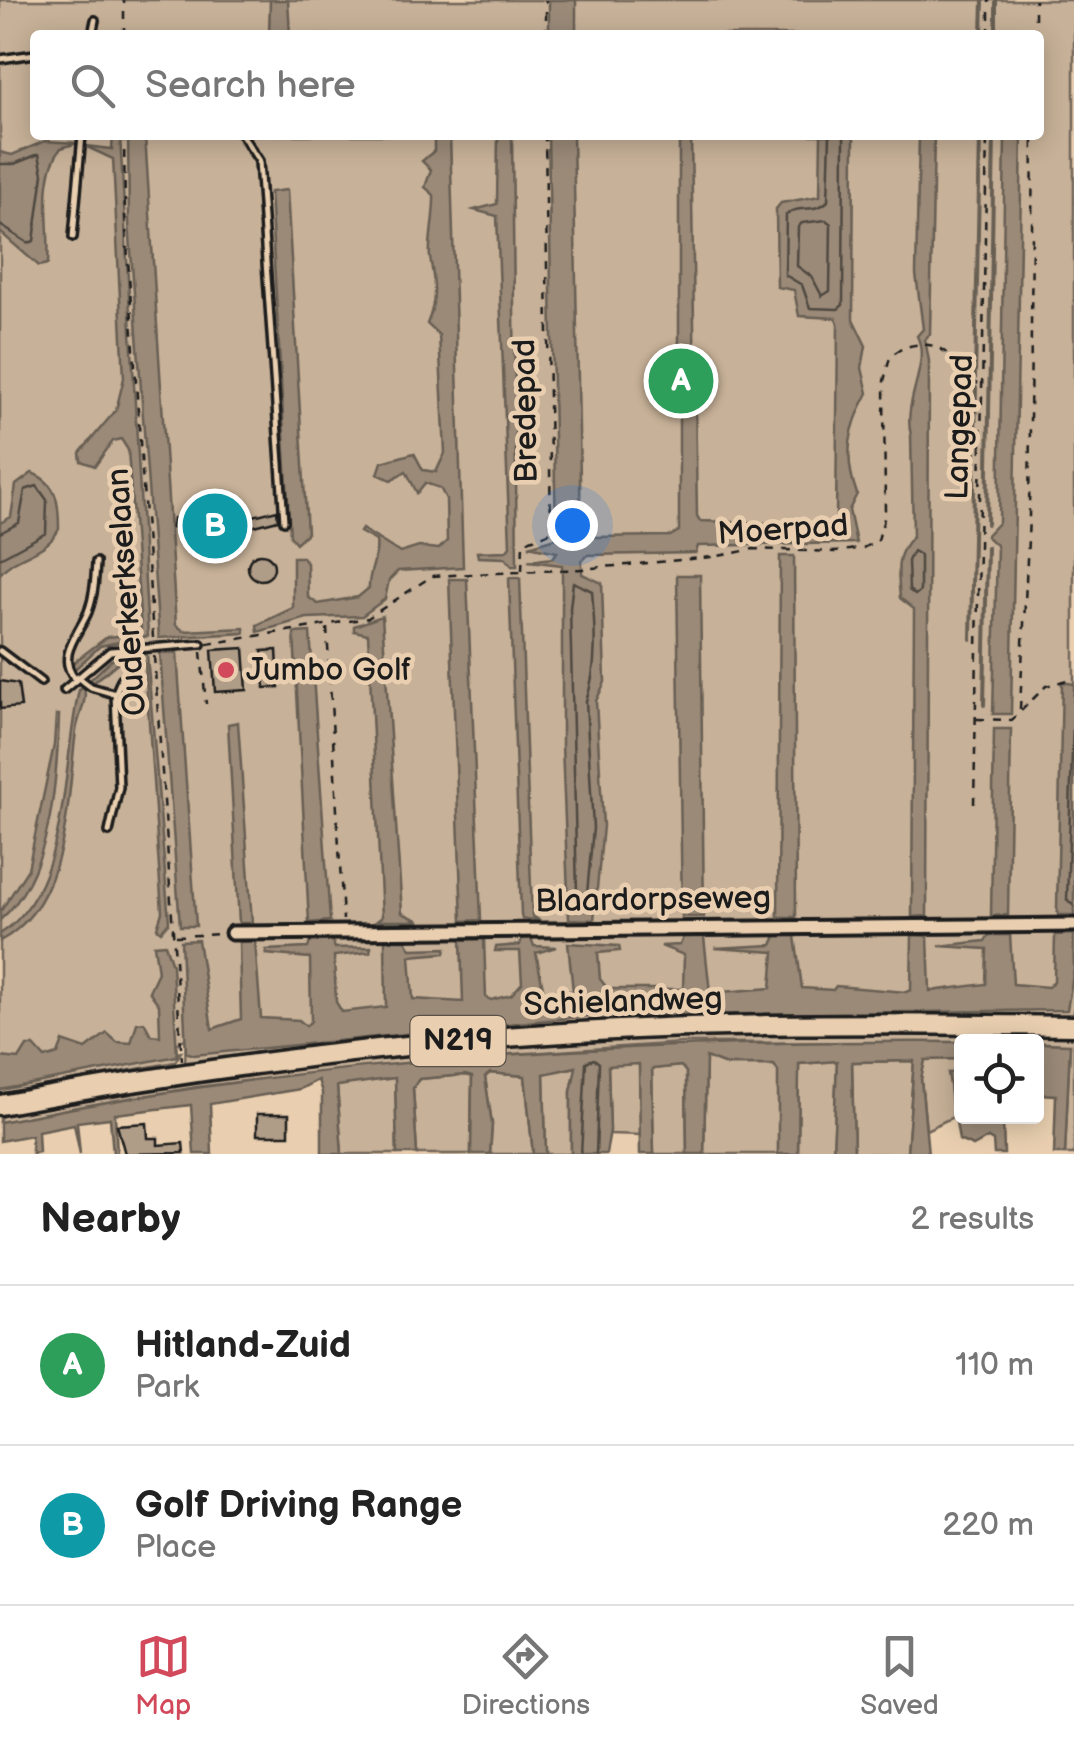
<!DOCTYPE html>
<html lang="en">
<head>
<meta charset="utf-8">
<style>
	body { margin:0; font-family:"Balsamiq Sans",sans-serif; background:#f2f2f2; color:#222 }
	.controls { position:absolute; right:30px; bottom:30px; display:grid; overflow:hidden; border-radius:10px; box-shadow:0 5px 25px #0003 }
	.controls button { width:90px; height:90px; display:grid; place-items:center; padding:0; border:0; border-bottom:2px solid #e0e0e0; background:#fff; color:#222; font:50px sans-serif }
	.you { position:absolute; left:572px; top:525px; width:35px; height:35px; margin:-25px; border:8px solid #fff; border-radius:50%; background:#1a73e8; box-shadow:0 0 0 15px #1a73e833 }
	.badge { display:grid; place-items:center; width:65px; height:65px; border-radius:50%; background:#d1495b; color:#fff; font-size:32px; font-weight:700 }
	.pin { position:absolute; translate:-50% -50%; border:5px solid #fff; box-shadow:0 2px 10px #0006 }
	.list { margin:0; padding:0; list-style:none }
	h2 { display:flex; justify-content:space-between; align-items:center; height:130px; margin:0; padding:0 40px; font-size:42px }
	h2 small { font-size:32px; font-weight:400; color:#767676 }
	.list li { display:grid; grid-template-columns:65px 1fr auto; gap:30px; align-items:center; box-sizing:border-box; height:160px; padding:0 40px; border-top:2px solid #e0e0e0 }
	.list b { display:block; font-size:38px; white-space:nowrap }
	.list p { margin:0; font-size:32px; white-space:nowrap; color:#767676 }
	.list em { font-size:32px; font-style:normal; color:#767676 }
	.icon { flex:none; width:55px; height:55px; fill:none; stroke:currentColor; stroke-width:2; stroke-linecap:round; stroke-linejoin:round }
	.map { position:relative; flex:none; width:1074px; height:1154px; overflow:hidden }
	.search { position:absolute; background:#fff; box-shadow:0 5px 25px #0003; left:30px; right:30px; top:30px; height:110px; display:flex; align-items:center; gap:25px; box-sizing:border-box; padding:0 35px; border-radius:10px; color:#767676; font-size:38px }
	.sheet { height:450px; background:#fff }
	nav { display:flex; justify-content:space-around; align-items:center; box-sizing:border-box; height:140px; border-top:2px solid #e0e0e0; background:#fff; font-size:28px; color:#767676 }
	nav a { display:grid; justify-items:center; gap:5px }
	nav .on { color:#d1495b }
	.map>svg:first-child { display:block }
</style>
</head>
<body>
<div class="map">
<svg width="1074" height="1154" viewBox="0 0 1074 1154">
	<rect width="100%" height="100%" fill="#e9cfb0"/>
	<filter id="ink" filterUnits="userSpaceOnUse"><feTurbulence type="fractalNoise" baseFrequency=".01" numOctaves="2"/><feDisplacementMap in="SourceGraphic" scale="20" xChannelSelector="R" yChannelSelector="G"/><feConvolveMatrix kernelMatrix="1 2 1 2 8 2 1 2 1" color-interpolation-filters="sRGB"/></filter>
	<g filter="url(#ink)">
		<g fill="#c7b198" stroke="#72665a" stroke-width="2.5" fill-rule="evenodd">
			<path d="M 0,0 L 1074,0 L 1074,1018 L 266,1051 L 33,1091 L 185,1065 L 186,1038 L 169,1049 L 0,1082 ZM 35,35 L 1039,35 L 1039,135 L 35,135 Z"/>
			<polygon points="1074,1034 1074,1154 1065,1154 1070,1045 1036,1042 683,1043 449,1058 197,1087 0,1122 0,1117 33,1106 140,1086 460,1047 633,1036"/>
			<polygon points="181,1052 175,1062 0,1094 0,1090"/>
			<polygon points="706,1057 726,1065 774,1065 779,1071 778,1154 704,1154"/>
			<polygon points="925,1059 961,1059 961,1073 949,1073 953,1117 926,1130 921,1079"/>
			<polygon points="837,1061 833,1154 798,1154 799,1064"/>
			<polygon points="914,1061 907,1154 854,1154 852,1062"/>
			<polygon points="613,1063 639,1064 641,1135 610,1134 608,1066"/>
			<polygon points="681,1066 686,1072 687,1154 654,1154 652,1069"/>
			<polygon points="577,1067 571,1091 571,1154 546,1154 544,1073"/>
			<polygon points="489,1073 525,1076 533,1154 490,1154 492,1124 485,1077"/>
			<polygon points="465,1075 472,1076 471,1154 417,1154 413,1088 419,1079"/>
			<polygon points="395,1077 397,1154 342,1154 337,1086"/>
		</g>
		<g fill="#9b8a78" stroke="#685e53" stroke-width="2.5">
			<polygon points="270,0 288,0 290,35 269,35"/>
			<rect x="549" y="0" width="27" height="35"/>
			<polygon points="113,135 120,135 148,636 100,646 75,669 70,665 107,637 137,634 141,629 128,450 121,439 113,441 95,466 81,461 80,453 116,410 124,378 113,159 85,146 112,149"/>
			<polygon points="128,135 145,135 176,625 184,631 244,628 245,633 159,638 129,223"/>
			<path d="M 434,135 L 450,135 L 463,567 L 398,571 L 389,580 L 385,599 L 362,616 L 307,618 L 258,632 L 257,625 L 293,608 L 293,557 L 302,557 L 307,563 L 308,597 L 318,604 L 358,597 L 369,588 C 368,571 379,557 376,541 L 360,532 L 362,529 L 400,553 L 419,547 L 439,549 L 447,541 L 446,499 L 440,488 L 425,483 L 417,493 L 406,471 L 391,480 L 378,474 L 382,462 L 414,453 L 423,470 L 436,472 L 445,453 L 439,335 L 427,324 C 438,298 434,280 430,257 C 428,247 435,212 434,195 L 425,187 L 431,170 L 422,161 L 434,151 Z"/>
			<polygon points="498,135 512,135 517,566 512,566 505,558 478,557 477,552 506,551 510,546 497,216 474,210 497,204"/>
			<path d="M 548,135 L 573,135 L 581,529 L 590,537 L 670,536 L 679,531 L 679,135 L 691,135 L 697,516 L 700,521 L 831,525 L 836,520 L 838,323 L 836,318 L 799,316 L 794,290 L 777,287 L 776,209 L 781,203 L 820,196 L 821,135 L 854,135 L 853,319 L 866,346 L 862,368 L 868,393 C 849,427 843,456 857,494 L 849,510 L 856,543 L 698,546 L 696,553 L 588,555 L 582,561 L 582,574 L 602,583 L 605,682 L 596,701 L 603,826 L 594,920 L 569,919 L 562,746 L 562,565 L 528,561 L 553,558 L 557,552 L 529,546 L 556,538 Z"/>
			<path d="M 919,135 L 934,135 L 930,334 L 925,339 L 929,361 L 927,916 L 912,917 L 914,609 L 900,598 C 898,572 894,555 913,536 L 911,435 C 902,402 931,364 917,336 L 923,329 L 916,274 Z"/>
			<polygon points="1005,135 1022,135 1011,714 993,714 997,546 986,536 999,522"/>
			<path d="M 45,141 L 77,143 L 61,148 C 38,178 51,228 48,264 L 39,266 L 0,232 L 0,152 L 12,155 Z"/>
			<polygon points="287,190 307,533 296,543 290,536 270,192"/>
			<path d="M 32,473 C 58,483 59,504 59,529 C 46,555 17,553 0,574 L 0,523 L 11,517 L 16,485 Z"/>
			<polygon points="780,556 794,556 796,917 778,917"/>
			<polygon points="677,575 700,575 704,917 682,917"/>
			<polygon points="509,578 520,578 532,916 539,920 522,919 521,914"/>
			<polygon points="449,579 467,579 481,920 462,921"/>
			<polygon points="382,616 402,913 420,921 377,921 382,917 368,634 354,631 354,626"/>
			<polygon points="310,632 330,921 309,923 294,633"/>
			<polygon points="160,653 177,653 196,926 180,926"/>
			<polygon points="147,654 169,922 161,931 157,928 162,912 145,664 140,659 117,663 93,683 90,680 111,660"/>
			<polygon points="1062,682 1074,684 1074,915 1058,915 1057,907"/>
			<path d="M 84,688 C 88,699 78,717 76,731 C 67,799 70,903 0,941 L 0,934 C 70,890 62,762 79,690 Z"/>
			<path d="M 56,715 L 59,715 C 57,780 52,875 0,920 L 0,912 L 28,869 L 54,745 Z"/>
			<polygon points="238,722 252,923 239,923 228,724"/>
			<polygon points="994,729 1011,729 1008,915 991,916"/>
			<polygon points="1073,934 1074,969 1067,1010 589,1016 194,1055 186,1052 181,941 198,940 212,1029 241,1019 239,942 255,941 261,1018 299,1020 306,1026 311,1021 310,958 266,954 266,950 308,948 310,942 332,940 335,948 371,947 370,952 334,956 336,1002 342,1012 386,1007 385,940 406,940 411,949 446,948 445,953 410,956 413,999 463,1002 461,940 484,939 486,997 491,1000 511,995 522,983 520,951 495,951 496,947 520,945 522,938 531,938 534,946 556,947 536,953 544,993 573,991 568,943 619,946 620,951 598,953 600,979 608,989 683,989 684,955 661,946 680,945 683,937 704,937 710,993 771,988 774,952 715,948 772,945 776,936 795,936 802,988 833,990 836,986 906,992 911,990 912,935 928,936 930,991 986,984 987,949 939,946 985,941 989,935 1010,935 1013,984 1048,987 1054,981 1055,935"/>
			<polygon points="165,944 172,965 177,1056 0,1090 0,1057 19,1059 27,1046 34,1046 45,1058 58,1054 63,1041 86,1049 107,1033 117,1042 131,1043 137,1023 144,1022 151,1035 160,1036 159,1005 149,991 158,972 154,945"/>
			<path d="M 961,1042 L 961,1059 L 925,1060 L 921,1079 L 928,1154 L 907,1154 L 914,1061 L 852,1062 L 854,1154 L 833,1154 L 837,1061 L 799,1064 L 798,1154 L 778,1154 L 778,1071 L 774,1065 L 726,1065 L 706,1057 L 704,1154 L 687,1154 L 686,1072 L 681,1066 L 652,1069 L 654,1154 L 640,1154 L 639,1064 L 608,1066 L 610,1130 L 606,1154 L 571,1154 L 571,1092 L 576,1067 L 544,1074 L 546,1154 L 533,1154 L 525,1076 L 490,1073 L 485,1077 L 492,1124 L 490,1154 L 471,1154 L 472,1077 L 465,1075 L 419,1079 L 413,1088 L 417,1154 L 397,1154 L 395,1078 L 337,1086 L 342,1154 L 322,1154 L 322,1092 L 318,1080 L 300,1089 L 210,1104 L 212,1154 L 194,1154 L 191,1105 L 115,1114 L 117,1154 L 113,1154 L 110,1118 L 77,1122 L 80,1154 L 74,1124 L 38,1131 L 39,1152 L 32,1153 L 31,1135 L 0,1141 L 0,1122 C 317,1057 639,1040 961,1042 Z"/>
			<polygon points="1037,1043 1070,1044 1065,1154 1054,1154 1056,1095 1037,1094"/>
			<polygon points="948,1073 961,1073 962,1116 1003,1117 1004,1154 994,1154 993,1141 988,1138 973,1146 959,1140"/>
		</g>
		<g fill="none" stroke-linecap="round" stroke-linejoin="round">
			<g stroke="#4f4841" stroke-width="2.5">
				<path d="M 830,135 L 828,201 C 815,214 797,204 786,215 L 785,275 L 802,285 L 810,308 L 838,309 L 843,305 L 844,135"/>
				<polyline points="0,164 14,164 39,154 43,174 34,241 28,243 0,225"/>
				<polygon points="826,220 831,224 830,291 822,296 812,277 797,266 798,227 802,223"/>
				<polyline points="0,533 19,523 25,490 37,486 47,500 46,533 0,558"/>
				<polygon points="913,551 920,555 920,591 915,595 909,590 908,561"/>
				<path d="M 573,582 L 592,591 C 595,628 598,667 586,701 L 593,828 L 587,894 L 582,898 L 577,893 L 570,608 Z"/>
				<polyline points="1074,693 1067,900 1074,906"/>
				<polyline points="581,1154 586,1062 594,1059 599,1063 596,1154"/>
			</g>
			<g stroke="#685e53" stroke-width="4">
				<polyline points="982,35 983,0"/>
				<polyline points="996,35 996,0"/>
				<polyline points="975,378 980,135"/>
				<polyline points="987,524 994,135"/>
				<polyline points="971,639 976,388"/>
				<polyline points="984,705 987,547"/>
			</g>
		</g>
		<g fill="#b09d87" stroke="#1c1c1c" stroke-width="2.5">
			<polygon points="277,510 278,520 231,532 229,553 222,533 172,528 173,518 226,523"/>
			<circle cx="261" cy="567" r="13"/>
			<polygon points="244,648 247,690 215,692 212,650"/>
			<polygon points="277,650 279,687 265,688 262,651"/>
			<polygon points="0,681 18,684 21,707 0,709"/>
			<rect x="257" y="1114" width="32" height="21"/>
			<polygon points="147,1123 148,1138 158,1138 158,1145 183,1143 184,1153 125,1154 117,1125"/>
		</g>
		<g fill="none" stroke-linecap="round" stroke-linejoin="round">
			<g stroke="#1c1c1c" stroke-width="12">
				<g id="service">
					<polyline points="92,35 95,20"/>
					<polyline points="0,59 35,54"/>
					<polyline points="242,135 259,161 284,521"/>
					<polyline points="73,237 82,135"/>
					<polyline points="0,651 41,682"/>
					<polyline points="78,677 91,687 115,694 122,678"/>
					<path d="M 76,680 C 55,657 78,635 88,612 C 94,596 95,580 96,562"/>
					<polyline points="64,690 110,651 201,644"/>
					<polyline points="109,832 119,787 115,694"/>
				</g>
			</g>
			<g stroke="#1c1c1c" stroke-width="19">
				<polyline id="minor" points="232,933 1074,925"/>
			</g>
			<g stroke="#1c1c1c" stroke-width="25">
				<path id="primary" d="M 0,1105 C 172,1073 345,1049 519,1036 C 703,1022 890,1023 1074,1026"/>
			</g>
			<g stroke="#1c1c1c" stroke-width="2.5" stroke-dasharray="8 8" stroke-linecap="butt">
				<polyline points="124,35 124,0"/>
				<polyline points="546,35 546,0"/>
				<polyline points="989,35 989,0"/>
				<polyline points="1035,35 1035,0"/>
				<polyline points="124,135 125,213 153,638"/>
				<polyline points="522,570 523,543 551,532 545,135"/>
				<polyline points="327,628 343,920"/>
				<path d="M 207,644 L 368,618 L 432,576 L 582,569 L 713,557 L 754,549 L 835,552 L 863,548 L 878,540 L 885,515 L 884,381 L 890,357 C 902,344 930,339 945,352 C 955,360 954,373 963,381 L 982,384"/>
				<polyline points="201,652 206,704"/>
				<polyline points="154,656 182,1061"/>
				<polyline points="1020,709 1029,517 1033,135"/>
				<polyline points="977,719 1012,720 1046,686 1074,678"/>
				<polyline points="974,804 987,135"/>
				<polyline points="176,936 223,934"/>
			</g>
			<use href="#service" stroke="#e9cfb0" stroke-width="5"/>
			<use href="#minor" stroke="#e9cfb0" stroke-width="11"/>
			<use href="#primary" stroke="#e9cfb0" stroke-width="18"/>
		</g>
	</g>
	<circle fill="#d1495b" stroke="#e9cfb0" stroke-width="4" cx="226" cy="670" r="10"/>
	<g text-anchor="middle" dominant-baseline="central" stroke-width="9" stroke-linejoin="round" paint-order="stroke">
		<rect fill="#e9cfb0" stroke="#5a5248" stroke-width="2.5" x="410.5" y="1016" width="95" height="50" rx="8"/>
		<g font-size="30" font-weight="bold" fill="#1c1c1c">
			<text x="458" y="1041">N219</text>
		</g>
		<g font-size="32" fill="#1c1c1c" stroke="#e9cfb0">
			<text transform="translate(526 411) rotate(-91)">Bredepad</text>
			<text transform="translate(960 427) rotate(-88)">Langepad</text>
			<text transform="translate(783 530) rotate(-4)">Moerpad</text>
			<text transform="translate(127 592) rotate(-94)">Ouderkerkselaan</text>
			<text transform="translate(653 900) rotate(-1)">Blaardorpseweg</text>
			<text transform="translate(623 1002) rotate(-2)">Schielandweg</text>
		</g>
		<g font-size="32" fill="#1c1c1c" stroke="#e9cfb0" text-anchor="start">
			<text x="246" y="670">Jumbo Golf</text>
		</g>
	</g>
</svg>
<div class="controls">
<button><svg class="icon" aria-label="locate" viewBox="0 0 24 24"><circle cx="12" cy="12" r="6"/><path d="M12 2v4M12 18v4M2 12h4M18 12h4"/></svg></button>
</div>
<div class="you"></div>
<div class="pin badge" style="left:681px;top:381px;background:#2e9e5b">A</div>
<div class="pin badge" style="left:215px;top:526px;background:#0f9aa8">B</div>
<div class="search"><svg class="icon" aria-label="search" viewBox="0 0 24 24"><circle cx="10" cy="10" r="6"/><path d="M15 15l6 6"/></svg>Search here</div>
</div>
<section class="sheet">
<h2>Nearby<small>2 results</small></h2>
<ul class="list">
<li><span class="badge" style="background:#2e9e5b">A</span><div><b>Hitland-Zuid</b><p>Park</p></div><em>110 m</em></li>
<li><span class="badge" style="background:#0f9aa8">B</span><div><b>Golf Driving Range</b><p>Place</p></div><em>220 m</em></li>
</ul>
</section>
<nav>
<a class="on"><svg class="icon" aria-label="map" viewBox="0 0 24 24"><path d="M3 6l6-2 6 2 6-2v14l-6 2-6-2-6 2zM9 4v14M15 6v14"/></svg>Map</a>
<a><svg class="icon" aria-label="directions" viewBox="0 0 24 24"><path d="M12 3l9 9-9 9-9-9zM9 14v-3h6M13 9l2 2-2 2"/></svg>Directions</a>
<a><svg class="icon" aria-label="saved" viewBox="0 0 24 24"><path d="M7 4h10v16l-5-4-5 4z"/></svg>Saved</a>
</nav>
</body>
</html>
